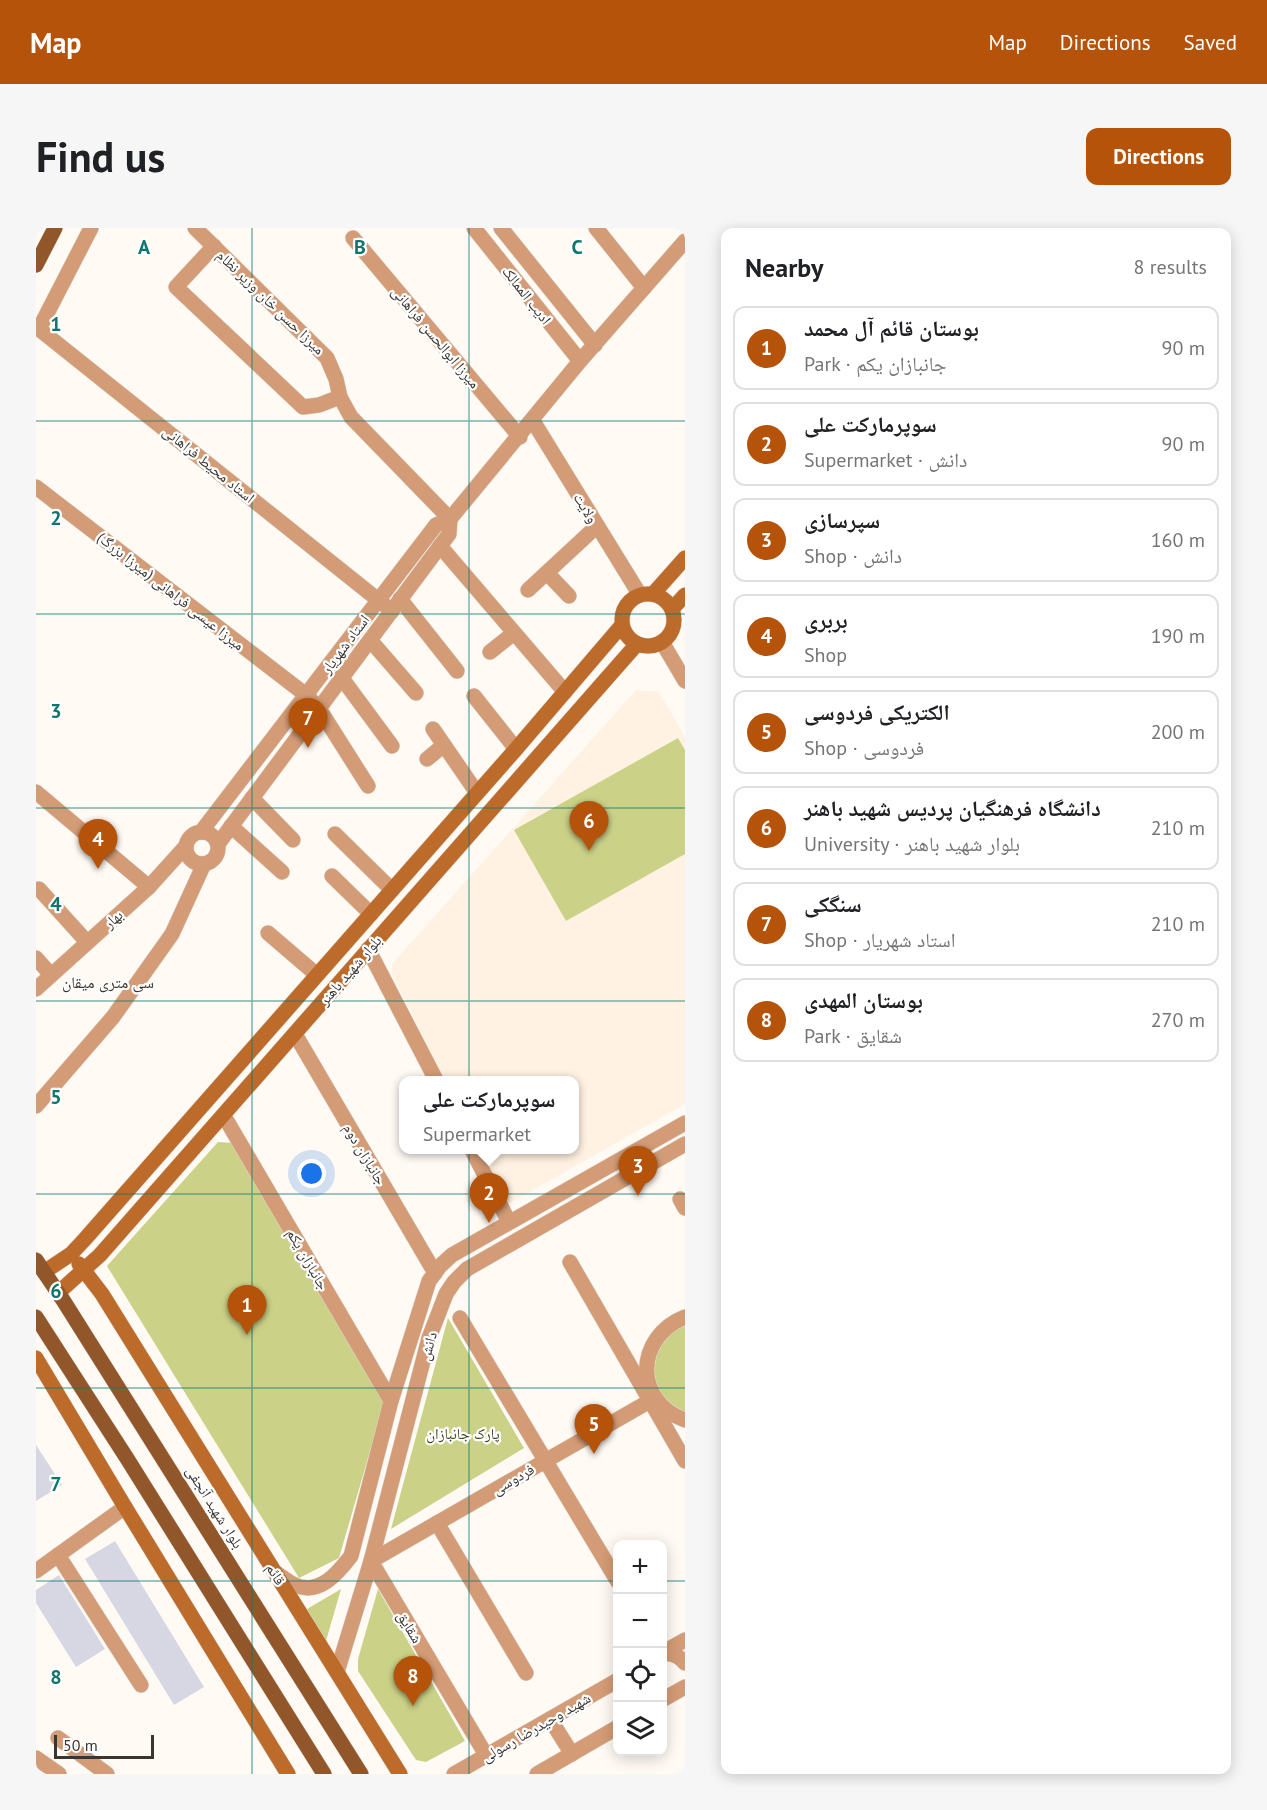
<!DOCTYPE html>
<html lang="en">
<head>
<meta charset="utf-8">
<style>
	body { margin:0; font-family:"PT Sans","Noto Naskh Arabic",sans-serif; background:#f6f6f6; color:#202124 }
	.controls { position:absolute; right:18px; bottom:18px; display:grid; overflow:hidden; border-radius:12px; box-shadow:0 3px 15px #0003 }
	.controls button { width:54px; height:54px; display:grid; place-items:center; padding:0; border:0; border-bottom:2px solid #e0e0e0; background:#fff; color:#202124; font:30px sans-serif }
	.scale { position:absolute; left:18px; bottom:15px; width:100px; box-sizing:border-box; padding-left:6px; border:3px solid #393632; border-top:0; font-size:16px; line-height:21px; white-space:nowrap; color:#393632; -webkit-text-stroke:4px #fff; paint-order:stroke }
	.you { position:absolute; left:276px; top:946px; width:21px; height:21px; margin:-15px; border:4px solid #fff; border-radius:50%; background:#1a73e8; box-shadow:0 0 0 9px #1a73e833 }
	.badge { display:grid; place-items:center; width:39px; height:39px; border-radius:50%; background:#b45309; color:#fff; font-size:20px; font-weight:700 }
	.pin { position:absolute; translate:-50% -50px; filter:drop-shadow(0 2px 3px #0008) }
	.pin::after { content:''; position:absolute; top:32px; width:21px; height:18px; background:inherit; clip-path:polygon(0 0,100% 0,50% 100%) }
	.popup { position:absolute; left:363px; top:848px; width:180px; height:78px; box-sizing:border-box; display:grid; place-content:center; border-radius:12px; background:#fff; filter:drop-shadow(0 2px 4px #0005); font-size:20px; white-space:nowrap; color:#757577 }
	.popup b { font-size:22px; color:#202124 }
	.popup::after { content:''; position:absolute; left:50%; top:100%; margin-left:-12px; border:12px solid transparent; border-top-color:#fff }
	.list { margin:0; padding:0; list-style:none }
	h2 { display:flex; justify-content:space-between; align-items:center; height:78px; margin:0; padding:0 24px; font-size:26px }
	h2 small { font-size:20px; font-weight:400; color:#757577 }
	.list li { display:grid; grid-template-columns:39px 1fr auto; gap:18px; align-items:center; box-sizing:border-box; height:84px; margin:0 12px 12px; padding:0 12px; border:2px solid #e0e0e0; border-radius:12px }
	.list b { display:block; font-size:22px; white-space:nowrap }
	.list p { margin:0; font-size:20px; white-space:nowrap; color:#757577 }
	.list em { font-size:20px; font-style:normal; color:#757577 }
	.icon { flex:none; width:33px; height:33px; fill:none; stroke:currentColor; stroke-width:2; stroke-linecap:round; stroke-linejoin:round }
	.map { position:relative; flex:none; width:649px; height:1546px; overflow:hidden; border-radius:12px }
	header { display:flex; align-items:center; gap:36px; box-sizing:border-box; height:84px; padding:0 30px; background:#b45309; color:#fff }
	header strong { font-size:28px }
	nav { display:flex; gap:33px; margin-inline-start:auto; font-size:21px }
	.intro { display:flex; align-items:center; justify-content:space-between; box-sizing:border-box; height:144px; padding:0 36px }
	h1 { margin:0; font-size:42px }
	.button { padding:15px 27px; border-radius:12px; background:#b45309; color:#fff; font-size:21px; font-weight:700 }
	main { display:flex; gap:36px; padding:0 36px }
	aside { flex:1; background:#fff; border-radius:12px; box-shadow:0 3px 15px #0003 }
	.map>svg:first-child { display:block }
</style>
</head>
<body>
<header>
<strong>Map</strong>
<nav><a>Map</a><a>Directions</a><a>Saved</a></nav>
</header>
<div class="intro"><h1>Find us</h1><a class="button">Directions</a></div>
<main>
<div class="map">
<svg width="649" height="1546" viewBox="0 0 649 1546">
	<rect width="100%" height="100%" fill="#fffaf4"/>
	<polygon fill="#fff2e2" points="600,462 623,464 649,509 649,876 472,976 444,922 538,922 538,852 409,852 356,747 356,736"/>
	<g fill="#cbd288">
		<polygon points="642,510 649,522 649,626 530,693 478,602"/>
		<polygon points="182,914 198,915 348,1175 303,1330 263,1350 71,1038"/>
		<polygon points="412,1090 488,1220 355,1301"/>
		<path d="M 649,1098 L 649,1184 C 639,1179 630,1174 624,1163 C 611,1139 623,1107 649,1098 Z"/>
		<polygon points="305,1361 290,1413 271,1381"/>
		<polygon points="342,1361 429,1513 390,1534 380,1532 322,1443 322,1431"/>
	</g>
	<g fill="#d6d7e2">
		<polygon points="0,1217 26,1257 0,1273"/>
		<polygon points="79,1313 168,1459 138,1477 49,1331"/>
		<polygon points="23,1347 69,1421 40,1439 0,1375 0,1362"/>
	</g>
	<g fill="none" stroke-linecap="round" stroke-linejoin="round">
		<g stroke="#dbd7d1" stroke-width="16">
			<g id="minor">
				<polyline points="55,0 3,101 356,383"/>
				<polyline points="159,0 291,130 300,151 304,169 315,189 414,291"/>
				<polyline points="560,0 608,60"/>
				<polyline points="317,10 484,209"/>
				<polyline points="178,18 140,59 267,179 283,177 304,169"/>
				<polyline points="0,259 270,467 282,479 332,558"/>
				<polyline points="404,318 529,464"/>
				<polyline points="511,345 533,368"/>
				<polyline points="492,362 561,298"/>
				<polyline points="364,371 421,443"/>
				<polyline points="334,412 380,465"/>
				<polyline points="454,424 478,405"/>
				<polyline points="305,449 356,518"/>
				<polyline points="438,468 480,521"/>
				<polyline points="397,501 441,565"/>
				<polyline points="391,531 408,517"/>
				<polyline points="0,564 113,659"/>
				<polyline points="216,570 257,612"/>
				<polyline points="195,598 246,644"/>
				<polyline points="299,606 356,662"/>
				<polyline points="296,648 335,686"/>
				<polyline points="3,661 51,714"/>
				<polyline points="232,705 281,747"/>
				<polyline points="332,721 400,852"/>
				<polyline points="0,730 15,747"/>
				<polyline points="0,761 113,659 150,618"/>
				<polyline points="259,806 399,1045"/>
				<polyline points="188,888 355,1173"/>
				<polyline points="436,922 473,994"/>
				<polyline points="644,971 649,980"/>
				<polyline points="534,1034 649,1233"/>
				<path d="M 649,1089 C 599,1109 597,1173 649,1192"/>
				<polyline points="424,1090 582,1354"/>
				<polyline points="401,1295 490,1445"/>
				<polyline points="22,1327 105,1457"/>
				<polyline points="0,1343 89,1279"/>
				<polyline points="22,1510 71,1546"/>
				<polyline points="450,1527 335,1333 619,1170"/>
				<polyline points="0,1530 23,1546"/>
			</g>
		</g>
		<g stroke="#dbd7d1" stroke-width="16">
			<g id="tertiary">
				<polyline points="438,0 544,133"/>
				<polyline points="465,0 559,117"/>
				<polyline points="497,193 604,367"/>
				<polyline points="626,414 649,453"/>
				<polyline points="165,604 400,297 414,291 544,133 649,13"/>
				<circle cx="166" cy="620" r="16"/>
				<polyline points="182,616 413,306 414,291"/>
				<polyline points="0,878 77,789 136,706 168,636"/>
				<path d="M 239,1344 C 245,1348 252,1354 259,1357 C 283,1368 302,1345 315,1328 L 355,1173 L 393,1053 L 404,1038 L 416,1027 L 649,895"/>
				<polyline points="626,1425 649,1412"/>
				<path d="M 626,1426 C 636,1424 643,1428 649,1435"/>
				<polyline points="301,1444 335,1333 393,1110 410,1066 418,1054 431,1041 649,916"/>
				<polyline points="626,1472 649,1459"/>
				<polyline points="514,1491 536,1526"/>
				<polyline points="418,1546 582,1452"/>
				<polyline points="501,1546 582,1499"/>
			</g>
		</g>
		<g stroke="#dbd7d1" stroke-width="16">
			<g id="secondary">
				<circle cx="612" cy="392" r="26"/>
				<polyline points="617,366 649,330"/>
				<polyline points="636,381 649,367"/>
				<polyline points="43,1036 66,1066 364,1546"/>
				<polyline points="8,1044 35,1026 49,1011 480,521 586,397"/>
				<polyline points="22,1065 64,1027 601,416"/>
				<polyline points="0,1130 89,1279 252,1546"/>
			</g>
		</g>
		<g stroke="#dbd7d1" stroke-width="16">
			<g id="primary">
				<polyline points="0,37 19,0"/>
				<polyline points="0,1032 27,1072 325,1546"/>
				<polyline points="0,1089 92,1232 288,1546"/>
			</g>
		</g>
		<use href="#minor" stroke="#d49c76" stroke-width="15"/>
		<use href="#tertiary" stroke="#d49c76" stroke-width="15"/>
		<use href="#secondary" stroke="#bc6b2b" stroke-width="15"/>
		<use href="#primary" stroke="#91572b" stroke-width="15"/>
	</g>
	<path fill="none" stroke="#0f766e" stroke-width="1.5" stroke-opacity="0.55" d="M 216,0 L 216,1546M 433,0 L 433,1546M 0,193 L 649,193M 0,386 L 649,386M 0,580 L 649,580M 0,773 L 649,773M 0,966 L 649,966M 0,1160 L 649,1160M 0,1353 L 582,1353M 626,1353 L 649,1353"/>
	<g text-anchor="middle" dominant-baseline="central" stroke-width="4.5" stroke-linejoin="round" paint-order="stroke">
		<g font-size="15" fill="#393632" stroke="#fff">
			<text transform="translate(491 67) rotate(52)">ادیب الممالک</text>
			<text transform="translate(235 74) rotate(44)">میرزا حسن خان وزیر نظام</text>
			<text transform="translate(400 109) rotate(50)">میرزا ابوالحسن فراهانی</text>
			<text transform="translate(173 236) rotate(39)">استاد محیط فراهانی</text>
			<text transform="translate(550 280) rotate(59)">ولایت</text>
			<text transform="translate(135 363) rotate(38)">میرزا عیسی فراهانی (میرزا بزرگ)</text>
			<text transform="translate(309 416) rotate(-53)">استاد شهریار</text>
			<text transform="translate(77 691) rotate(-42)">بهار</text>
			<text transform="translate(314 742) rotate(-49)">بلوار شهید باهنر</text>
			<text transform="translate(329 926) rotate(59)">جانبازان دوم</text>
			<text transform="translate(272 1031) rotate(60)">جانبازان یکم</text>
			<text transform="translate(392 1118) rotate(-74)">دانش</text>
			<text transform="translate(477 1251) rotate(-30)">فردوسی</text>
			<text transform="translate(179 1279) rotate(58)">بلوار شهید آنجفی</text>
			<text transform="translate(240 1346) rotate(58)">قائم</text>
			<text transform="translate(374 1399) rotate(59)">شقایق</text>
			<text transform="translate(500 1499) rotate(-30)">شهید وحیدرضا رسولی</text>
		</g>
		<g font-size="15" fill="#3e4115" stroke="#fff">
			<text x="427" y="1205">پارک جانبازان</text>
		</g>
		<g font-size="16" fill="#3b352d" stroke="#fff">
			<text x="72" y="754">سی متری میقان</text>
		</g>
	</g>
	<g font-size="20" text-anchor="middle" font-weight="bold" fill="#0f766e" stroke="#fff" stroke-width="4.5" stroke-linejoin="round" paint-order="stroke">
		<text x="108" y="26">A</text>
		<text x="324" y="26">B</text>
		<text x="541" y="26">C</text>
		<text x="20" y="103">1</text>
		<text x="20" y="297">2</text>
		<text x="20" y="490">3</text>
		<text x="20" y="683">4</text>
		<text x="20" y="876">5</text>
		<text x="20" y="1070">6</text>
		<text x="20" y="1263">7</text>
		<text x="20" y="1456">8</text>
	</g>
</svg>
<div class="controls">
<button>+</button>
<button>−</button>
<button><svg class="icon" aria-label="locate" viewBox="0 0 24 24"><circle cx="12" cy="12" r="6"/><path d="M12 2v4M12 18v4M2 12h4M18 12h4"/></svg></button>
<button><svg class="icon" aria-label="layers" viewBox="0 0 24 24"><path d="M12 4l9 5-9 5-9-5zM3 14l9 5 9-5"/></svg></button>
</div>
<div class="scale">50 m</div>
<div class="you"></div>
<div class="pin badge" style="left:211px;top:1107px">1</div>
<div class="pin badge" style="left:453px;top:995px">2</div>
<div class="popup"><b>سوپرمارکت علی</b>Supermarket</div>
<div class="pin badge" style="left:602px;top:968px">3</div>
<div class="pin badge" style="left:62px;top:641px">4</div>
<div class="pin badge" style="left:558px;top:1226px">5</div>
<div class="pin badge" style="left:553px;top:623px">6</div>
<div class="pin badge" style="left:272px;top:520px">7</div>
<div class="pin badge" style="left:377px;top:1478px">8</div>
</div>
<aside>
<h2>Nearby<small>8 results</small></h2>
<ul class="list">
<li><span class="badge">1</span><div><b>بوستان قائم آل محمد</b><p>Park · جانبازان یکم</p></div><em>90 m</em></li>
<li><span class="badge">2</span><div><b>سوپرمارکت علی</b><p>Supermarket · دانش</p></div><em>90 m</em></li>
<li><span class="badge">3</span><div><b>سپرسازی</b><p>Shop · دانش</p></div><em>160 m</em></li>
<li><span class="badge">4</span><div><b>بربری</b><p>Shop</p></div><em>190 m</em></li>
<li><span class="badge">5</span><div><b>الکتریکی فردوسی</b><p>Shop · فردوسی</p></div><em>200 m</em></li>
<li><span class="badge">6</span><div><b>دانشگاه فرهنگیان پردیس شهید باهنر</b><p>University · بلوار شهید باهنر</p></div><em>210 m</em></li>
<li><span class="badge">7</span><div><b>سنگکی</b><p>Shop · استاد شهریار</p></div><em>210 m</em></li>
<li><span class="badge">8</span><div><b>بوستان المهدی</b><p>Park · شقایق</p></div><em>270 m</em></li>
</ul>
</aside>
</main>
</body>
</html>
